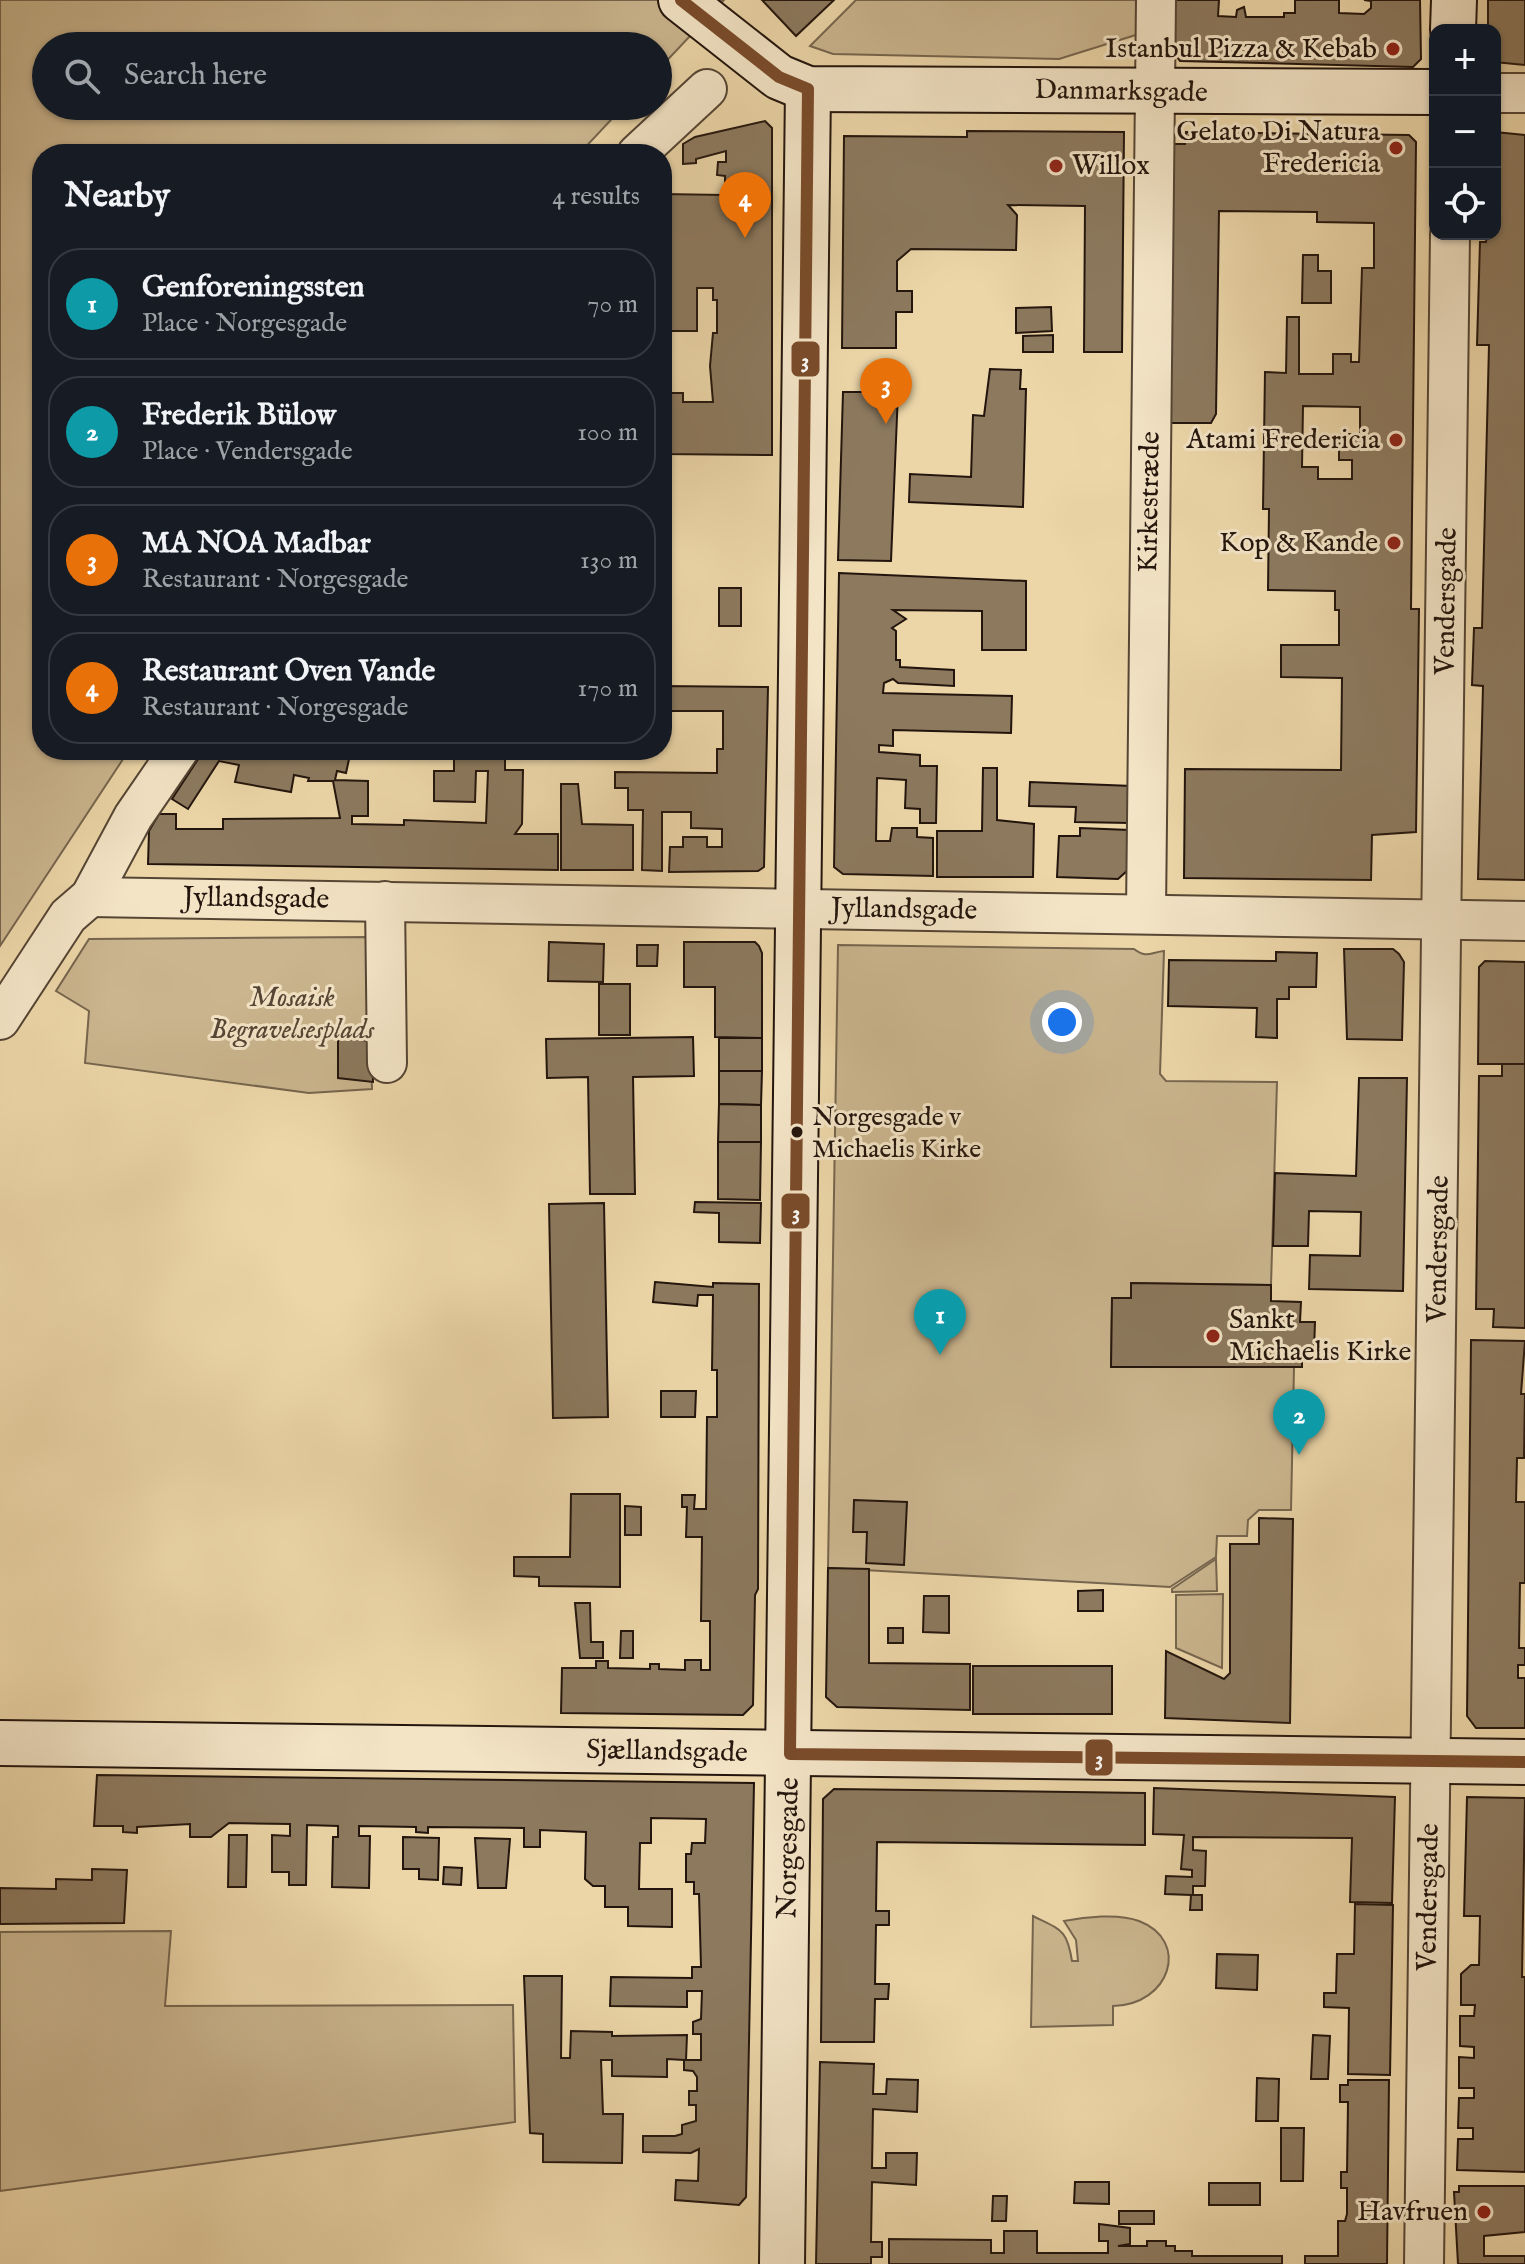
<!DOCTYPE html>
<html lang="en">
<head>
<meta charset="utf-8">
<style>
	body { margin:0; font-family:"IM FELL English",serif; background:#20242c; color:#f1f3f6 }
	.controls { position:absolute; right:24px; top:24px; display:grid; overflow:hidden; border-radius:16px; box-shadow:0 2px 6px #0004 }
	.controls button { width:72px; height:72px; display:grid; place-items:center; padding:0; border:0; border-bottom:2px solid #363941; background:#171b24; color:#f1f3f6; font:40px sans-serif }
	.you { position:absolute; left:1062px; top:1022px; width:28px; height:28px; margin:-20px; border:6px solid #fff; border-radius:50%; background:#1a73e8; box-shadow:0 0 0 12px #1a73e833 }
	.badge { display:grid; place-items:center; width:52px; height:52px; border-radius:50%; background:#c59692; color:#fff; font-size:26px; font-weight:700 }
	.pin { position:absolute; translate:-50% -66px; filter:drop-shadow(0 2px 4px #0008) }
	.pin::after { content:''; position:absolute; top:42px; width:28px; height:24px; background:inherit; clip-path:polygon(0 0,100% 0,50% 100%) }
	.list { margin:0; padding:0; list-style:none }
	h2 { display:flex; justify-content:space-between; align-items:center; height:104px; margin:0; padding:0 32px; font-size:34px }
	h2 small { font-size:26px; font-weight:400; color:#9ea1a6 }
	.list li { display:grid; grid-template-columns:52px 1fr auto; gap:24px; align-items:center; box-sizing:border-box; height:112px; margin:0 16px 16px; padding:0 16px; border:2px solid #363941; border-radius:32px }
	.list b { display:block; font-size:30px; white-space:nowrap }
	.list p { margin:0; font-size:26px; white-space:nowrap; color:#9ea1a6 }
	.list em { font-size:26px; font-style:normal; color:#9ea1a6 }
	.icon { flex:none; width:44px; height:44px; fill:none; stroke:currentColor; stroke-width:2; stroke-linecap:round; stroke-linejoin:round }
	.map { position:relative; flex:none; width:1525px; height:2264px; overflow:hidden }
	.search { position:absolute; background:#171b24; box-shadow:0 2px 6px #0004; left:32px; top:32px; width:640px; height:88px; display:flex; align-items:center; gap:20px; box-sizing:border-box; padding:0 28px; border-radius:44px; color:#9ea1a6; font-size:30px }
	.panel { position:absolute; background:#171b24; box-shadow:0 2px 6px #0004; left:32px; top:144px; width:640px; height:616px; border-radius:32px }
	.map>svg:first-child { display:block }
</style>
</head>
<body>
<div class="map">
<svg width="1525" height="2264" viewBox="0 0 1525 2264">
	<rect width="100%" height="100%" fill="#ecd6a8"/>
	<filter id="stains"><feTurbulence type="fractalNoise" baseFrequency=".0025" numOctaves="4"/><feColorMatrix values="0 0 0 0 .2 0 0 0 0 .09 0 0 0 0 .02 0 0 0 .5 -.17"/></filter>
	<radialGradient id="worn" r=".72"><stop offset=".6" stop-color="#630" stop-opacity="0"/><stop offset="1" stop-color="#630" stop-opacity=".3"/></radialGradient>
	<g fill="#cab58e" stroke="#76654e" stroke-width="2">
		<polygon points="0,0 724,0 658,70 658,46 46,46 46,106 624,106 579,154 42,154 42,750 129,750 0,946"/>
		<polygon points="856,0 1139,0 1139,34 1059,59 833,54 810,46"/>
		<polygon points="367,937 372,1089 309,1093 85,1063 89,1011 56,991 89,939"/>
		<path d="M 838,945 L 1134,949 C 1147,959 1151,952 1164,951 L 1160,1074 L 1166,1081 L 1277,1082 L 1271,1285 L 1131,1283 L 1131,1298 L 1112,1299 L 1111,1366 L 1294,1367 L 1291,1510 L 1259,1510 L 1248,1520 L 1247,1536 L 1217,1536 L 1216,1557 L 1170,1587 L 828,1568 Z"/>
		<polygon points="1216,1559 1217,1591 1172,1592 1172,1589"/>
		<polygon points="1223,1594 1222,1668 1176,1648 1176,1595"/>
		<path d="M 1033,1916 C 1061,1930 1067,1929 1072,1961 L 1078,1961 L 1076,1940 L 1064,1921 C 1084,1917 1119,1913 1139,1921 C 1191,1941 1170,2005 1113,2006 L 1113,2025 L 1031,2027 Z"/>
		<polygon points="171,1931 165,2006 513,2005 515,2122 0,2191 0,1932"/>
	</g>
	<g fill="#8c795e" stroke="#23150d" stroke-width="2" fill-rule="evenodd">
		<polygon points="762,0 834,0 796,36"/>
		<polygon points="1172,0 1219,0 1218,16 1236,17 1237,10 1244,7 1246,17 1284,17 1284,13 1295,13 1295,0 1339,0 1339,13 1364,14 1371,8 1371,1 1364,0 1420,0 1421,59 1413,67 1180,61 1172,50"/>
		<polygon points="1488,0 1525,0 1525,65 1495,62 1495,30 1488,30"/>
		<polygon points="765,121 772,128 772,455 662,454 662,393 683,393 683,402 713,402 710,366 713,333 717,333 717,300 713,300 713,288 697,288 697,331 667,331 667,286 662,286 662,194 725,195 725,176 717,175 718,162 726,162 726,151 696,159 696,163 683,164 683,144 695,137"/>
		<polygon points="967,131 1124,132 1122,352 1084,352 1085,206 1008,205 1017,215 1016,250 911,249 897,261 897,291 912,291 912,312 896,312 896,348 842,348 844,136 967,137"/>
		<path d="M 1186,132 L 1409,135 L 1416,142 L 1411,609 L 1419,609 L 1416,832 L 1372,835 L 1371,880 L 1184,878 L 1185,769 L 1341,770 L 1342,678 L 1281,677 L 1281,645 L 1339,645 L 1339,610 L 1335,610 L 1335,591 L 1268,590 L 1269,509 L 1263,509 L 1265,372 L 1286,373 L 1287,317 L 1299,317 L 1299,374 L 1333,374 L 1333,354 L 1351,354 L 1351,362 L 1359,362 L 1362,268 L 1374,268 L 1374,223 L 1317,222 L 1317,212 L 1219,211 L 1216,414 L 1211,423 L 1169,423 L 1172,144 L 1185,144 ZM 1303,406 L 1360,407 L 1360,434 L 1339,434 L 1339,460 L 1352,460 L 1352,479 L 1318,479 L 1318,467 L 1302,467 Z"/>
		<polygon points="1495,132 1525,135 1525,880 1478,879 1483,686 1472,685 1474,628 1482,628 1489,345 1477,345 1480,242 1486,242 1487,234 1495,234"/>
		<polygon points="1303,255 1318,255 1318,271 1331,271 1331,303 1302,303"/>
		<polygon points="1051,307 1052,331 1016,333 1016,308"/>
		<polygon points="1053,335 1053,352 1023,352 1023,336"/>
		<polygon points="990,369 1021,370 1020,389 1026,389 1023,507 909,502 910,474 971,477 973,415 984,416"/>
		<polygon points="843,392 898,392 891,561 838,560"/>
		<polygon points="839,573 1026,581 1026,650 982,650 982,611 893,610 906,619 892,628 896,631 896,660 900,660 900,667 954,670 954,686 898,683 893,679 884,683 883,693 1012,696 1011,733 893,730 893,746 879,745 879,752 920,755 920,766 937,766 936,823 920,823 920,809 905,808 906,780 877,778 876,841 890,841 892,828 917,828 917,837 933,838 933,876 843,874 834,867"/>
		<rect x="719" y="588" width="22" height="38"/>
		<polygon points="662,686 768,687 764,867 758,871 669,872 670,847 683,847 683,837 707,837 707,847 722,847 722,829 691,828 691,812 662,812 662,871 642,870 643,810 628,810 628,788 615,788 615,772 717,773 717,749 723,749 723,711 662,711"/>
		<polygon points="204,750 351,750 346,773 337,771 335,780 368,781 368,816 352,816 352,824 404,825 404,820 486,823 488,771 476,771 475,802 434,801 434,771 454,771 454,750 511,750 505,752 505,770 523,770 522,824 515,834 558,834 558,870 148,864 149,831 159,814 176,814 176,829 223,829 223,819 340,818 333,781 308,781 309,778 294,775 291,792 235,782 239,765 219,761 188,809 172,799"/>
		<polygon points="983,768 997,768 997,820 1034,824 1033,877 937,877 937,831 982,831"/>
		<polygon points="1030,782 1132,786 1130,823 1075,822 1076,807 1029,806"/>
		<polygon points="561,784 578,784 582,824 633,825 633,870 561,870"/>
		<polygon points="1080,828 1129,830 1128,870 1118,879 1057,877 1059,836 1080,836"/>
		<polygon points="549,942 604,944 603,982 548,981"/>
		<polygon points="684,942 755,942 759,946 762,953 762,1038 715,1037 715,987 684,987"/>
		<polygon points="637,945 658,945 657,966 637,966"/>
		<polygon points="1344,949 1393,949 1399,954 1404,962 1402,1040 1347,1039"/>
		<polygon points="1276,952 1317,953 1316,987 1289,987 1289,999 1277,999 1277,1038 1256,1037 1257,1008 1168,1006 1169,960 1276,961"/>
		<polygon points="1485,961 1525,962 1525,1064 1478,1064 1479,967"/>
		<rect x="599" y="984" width="31" height="51"/>
		<polygon points="693,1037 694,1076 633,1077 635,1194 590,1194 588,1077 547,1078 546,1039"/>
		<polygon points="338,1038 372,1041 373,1082 338,1078"/>
		<rect x="719" y="1038" width="43" height="33"/>
		<polygon points="1502,1064 1525,1064 1525,1328 1493,1327 1494,1309 1476,1309 1479,1076 1502,1076"/>
		<polygon points="719,1071 762,1071 761,1105 719,1104"/>
		<polygon points="1359,1078 1407,1078 1403,1291 1309,1289 1310,1255 1360,1256 1361,1212 1309,1211 1308,1246 1273,1246 1275,1173 1356,1176"/>
		<polygon points="719,1104 761,1105 761,1142 718,1142"/>
		<polygon points="718,1142 761,1142 760,1200 718,1199"/>
		<polygon points="695,1202 761,1203 760,1243 719,1242 719,1213 694,1212"/>
		<polygon points="604,1203 608,1417 553,1418 549,1204"/>
		<polygon points="655,1282 713,1287 713,1283 759,1284 758,1589 755,1595 753,1705 743,1715 561,1713 562,1668 596,1668 596,1661 608,1661 608,1668 650,1669 650,1664 659,1664 659,1669 685,1670 685,1660 701,1660 701,1670 710,1670 710,1621 701,1621 702,1537 686,1537 687,1507 682,1507 682,1495 695,1495 694,1509 706,1509 707,1417 717,1417 717,1370 712,1370 713,1295 698,1295 697,1306 653,1302"/>
		<polygon points="1131,1283 1271,1285 1271,1301 1301,1302 1300,1322 1315,1322 1314,1350 1302,1350 1302,1367 1111,1367 1112,1298 1131,1298"/>
		<polygon points="1471,1340 1525,1341 1521,1394 1525,1394 1524,1458 1517,1458 1516,1502 1525,1502 1525,1583 1520,1583 1519,1648 1525,1648 1525,1665 1518,1665 1518,1678 1525,1678 1525,1728 1476,1728 1467,1716"/>
		<polygon points="661,1391 696,1391 695,1417 661,1417"/>
		<polygon points="571,1494 620,1494 620,1587 539,1586 539,1577 514,1576 514,1557 570,1557"/>
		<polygon points="854,1500 907,1502 904,1565 866,1563 867,1532 853,1532"/>
		<polygon points="625,1506 641,1507 641,1535 625,1535"/>
		<polygon points="1259,1518 1293,1519 1290,1723 1165,1718 1166,1651 1224,1679 1230,1673 1230,1544 1259,1544"/>
		<polygon points="828,1568 869,1569 869,1663 970,1664 970,1710 837,1707 826,1697"/>
		<polygon points="1103,1590 1103,1611 1078,1611 1078,1591"/>
		<polygon points="924,1596 949,1596 949,1633 923,1632"/>
		<polygon points="575,1603 590,1603 591,1642 603,1642 603,1658 580,1658"/>
		<rect x="888" y="1628" width="15" height="15"/>
		<polygon points="621,1631 633,1631 633,1658 620,1658"/>
		<rect x="973" y="1666" width="139" height="48"/>
		<polygon points="97,1775 754,1783 746,2197 739,2205 675,2200 676,2180 698,2181 699,2149 691,2153 643,2152 643,2136 675,2136 682,2134 682,2125 696,2121 696,2105 689,2105 689,2091 697,2091 697,2077 693,2071 684,2070 684,2060 667,2059 667,2077 612,2076 612,2060 601,2060 603,2114 623,2114 622,2163 543,2162 543,2134 530,2133 524,1976 562,1976 561,2058 570,2058 571,2031 612,2032 612,2036 687,2035 686,2060 701,2060 701,2034 693,2034 693,2022 701,2019 702,1991 687,1991 687,2007 610,2006 611,1977 692,1978 692,1967 701,1967 699,1894 694,1894 694,1882 686,1882 686,1854 691,1854 692,1843 705,1843 706,1819 651,1818 651,1843 640,1843 639,1889 672,1889 672,1927 628,1926 628,1907 605,1907 605,1886 593,1886 585,1879 586,1832 540,1830 540,1847 524,1847 524,1828 428,1827 428,1833 416,1832 416,1827 359,1826 359,1836 370,1836 369,1888 332,1887 333,1837 338,1837 338,1826 307,1825 306,1885 289,1885 289,1872 272,1872 272,1835 290,1836 290,1824 229,1823 211,1837 190,1837 190,1824 137,1827 137,1833 123,1832 123,1826 94,1826"/>
		<polygon points="1154,1788 1395,1797 1392,1903 1350,1902 1352,1838 1193,1837 1193,1850 1206,1851 1205,1886 1193,1886 1193,1895 1202,1895 1202,1910 1190,1910 1191,1895 1165,1894 1166,1876 1192,1877 1192,1870 1181,1869 1184,1835 1153,1834"/>
		<polygon points="834,1789 1145,1793 1145,1845 877,1842 876,1911 889,1911 889,1925 876,1925 875,1984 889,1984 888,1999 875,1999 874,2042 821,2042 823,1799"/>
		<polygon points="1467,1797 1525,1798 1522,1977 1525,1977 1525,2172 1457,2170 1458,2139 1473,2139 1473,2128 1458,2128 1459,2098 1474,2098 1474,2088 1459,2088 1459,2057 1474,2058 1474,2047 1460,2046 1460,2016 1474,2016 1475,2005 1461,2005 1461,1974 1471,1965 1479,1965 1480,1916 1464,1916"/>
		<polygon points="229,1835 247,1835 246,1887 228,1887"/>
		<polygon points="403,1837 439,1838 438,1880 419,1879 419,1869 403,1869"/>
		<polygon points="475,1838 510,1839 506,1888 478,1888"/>
		<polygon points="444,1867 462,1868 461,1885 443,1884"/>
		<polygon points="92,1869 127,1870 124,1923 0,1924 0,1888 56,1889 56,1879 92,1880"/>
		<polygon points="1355,1904 1393,1905 1390,2075 1348,2074 1349,2008 1324,2007 1324,1993 1336,1993 1337,1954 1354,1954"/>
		<polygon points="1217,1954 1258,1955 1257,1990 1216,1988"/>
		<polygon points="1313,2035 1330,2036 1328,2079 1311,2079"/>
		<polygon points="820,2062 874,2064 873,2094 886,2094 887,2079 918,2080 917,2112 873,2109 872,2168 886,2168 886,2153 917,2153 916,2185 872,2182 871,2242 882,2242 882,2257 871,2257 871,2264 816,2264"/>
		<polygon points="1257,2078 1279,2079 1278,2121 1256,2121"/>
		<polygon points="1348,2080 1389,2080 1387,2264 1305,2264 1305,2256 1338,2256 1338,2221 1345,2221 1347,2214 1347,2188 1341,2188 1341,2172 1347,2172 1348,2102 1340,2102 1340,2085 1348,2085"/>
		<polygon points="1281,2128 1304,2128 1303,2181 1281,2181"/>
		<polygon points="1075,2182 1109,2182 1109,2204 1074,2203"/>
		<rect x="1209" y="2183" width="51" height="22"/>
		<polygon points="1459,2186 1525,2186 1525,2232 1484,2236 1484,2256 1525,2256 1525,2264 1458,2264 1454,2192 1459,2192"/>
		<polygon points="993,2196 1007,2196 1006,2221 992,2221"/>
		<rect x="1119" y="2211" width="35" height="13"/>
		<polygon points="1099,2224 1130,2228 1130,2244 1118,2246 1147,2246 1147,2241 1166,2241 1166,2246 1175,2246 1175,2251 1192,2251 1192,2256 1282,2256 1282,2264 889,2264 889,2239 991,2240 991,2253 1004,2253 1004,2231 1037,2231 1037,2253 1108,2253 1108,2241 1099,2241"/>
	</g>
	<g fill="none" stroke-linecap="round" stroke-linejoin="round">
		<g stroke="#554534" stroke-width="42">
			<g id="street">
				<polyline points="1495,93 1525,93"/>
				<polyline points="637,154 707,89"/>
				<polyline points="90,897 1525,921"/>
				<polyline points="385,901 387,1063"/>
				<polyline points="1146,912 1156,0"/>
				<polyline points="0,1020 68,916 90,897 133,817 179,750"/>
				<polyline points="1424,2264 1450,234"/>
			</g>
		</g>
		<g stroke="#23150d" stroke-width="48">
			<g id="secondary">
				<polyline points="681,0 779,77 808,89 1435,92"/>
				<polyline points="1453,30 1454,0"/>
				<polyline points="0,1743 1525,1762"/>
				<polyline points="782,2264 808,89"/>
			</g>
		</g>
		<use href="#street" stroke="#f3e4c6" stroke-width="38"/>
		<use href="#secondary" stroke="#f3e4c6" stroke-width="44"/>
		<g stroke="#f3e4c6" stroke-width="18">
			<polyline id="bus-1" points="681,0 779,77 808,89 790,1754 1525,1762"/>
		</g>
		<use href="#bus-1" stroke="#7a4b2a" stroke-width="12"/>
	</g>
	<g fill="#8f2418" stroke="#f3e4c6" stroke-width="3">
		<circle cx="1393" cy="49" r="8"/>
		<circle cx="1396" cy="148" r="8"/>
		<circle cx="1056" cy="166" r="8"/>
		<circle cx="1396" cy="440" r="8"/>
		<circle cx="1394" cy="543" r="8"/>
		<circle cx="1213" cy="1336" r="8"/>
		<circle cx="1484" cy="2212" r="8"/>
	</g>
	<circle fill="#23150d" stroke="#f3e4c6" stroke-width="3" cx="797" cy="1132" r="7"/>
	<g text-anchor="middle" dominant-baseline="central" stroke-width="6" stroke-linejoin="round" paint-order="stroke">
		<g font-size="26" fill="#23150d" stroke="#f3e4c6" text-anchor="start">
			<text x="812" y="1117">Norgesgade v<tspan x="812" dy="32">Michaelis Kirke</tspan></text>
		</g>
		<g font-size="28" fill="#23150d" stroke="#f3e4c6" text-anchor="end">
			<text x="1377" y="49">Istanbul Pizza &amp; Kebab</text>
			<text x="1380" y="132">Gelato Di Natura<tspan x="1380" dy="32">Fredericia</tspan></text>
			<text x="1072" y="166" text-anchor="start">Willox</text>
			<text x="1380" y="440">Atami Fredericia</text>
			<text x="1378" y="543">Kop &amp; Kande</text>
			<text x="1229" y="1320" text-anchor="start">Sankt<tspan x="1229" dy="32">Michaelis Kirke</tspan></text>
			<text x="1468" y="2212">Havfruen</text>
		</g>
		<g font-size="28" fill="#23150d" stroke="#f3e4c6">
			<text transform="translate(1121 92) rotate(1)">Danmarksgade</text>
			<text transform="translate(1150 502) rotate(-89)">Kirkestræde</text>
			<text transform="translate(1447 601) rotate(-89)">Vendersgade</text>
			<text transform="translate(256 899) rotate(1)">Jyllandsgade</text>
			<text transform="translate(904 910) rotate(1)">Jyllandsgade</text>
			<text transform="translate(1439 1249) rotate(-89)">Vendersgade</text>
			<text transform="translate(667 1752) rotate(1)">Sjællandsgade</text>
			<text transform="translate(789 1848) rotate(-89)">Norgesgade</text>
			<text transform="translate(1429 1897) rotate(-89)">Vendersgade</text>
		</g>
		<g font-size="28" font-style="italic" fill="#554534" stroke="#f3e4c6">
			<text x="292" y="998">Mosaisk<tspan x="292" dy="32">Begravelsesplads</tspan></text>
		</g>
	</g>
	<g stroke="#f3e4c6" stroke-width="3">
		<rect x="790" y="340" width="31" height="38" rx="8" fill="#7a4b2a"/>
		<rect x="780" y="1192" width="31" height="38" rx="8" fill="#7a4b2a"/>
		<rect x="1084" y="1738" width="30" height="39" rx="8" fill="#7a4b2a"/>
	</g>
	<g font-size="22" text-anchor="middle" font-weight="bold" fill="#fff">
		<text x="805" y="367">3</text>
		<text x="796" y="1219">3</text>
		<text x="1099" y="1765">3</text>
	</g>
	<rect width="100%" height="100%" filter="url(#stains)"/>
	<rect width="100%" height="100%" fill="url(#worn)"/>
</svg>
<div class="controls">
<button>+</button>
<button>−</button>
<button><svg class="icon" aria-label="locate" viewBox="0 0 24 24"><circle cx="12" cy="12" r="6"/><path d="M12 2v4M12 18v4M2 12h4M18 12h4"/></svg></button>
</div>
<div class="you"></div>
<div class="pin badge" style="left:940px;top:1355px;background:#0f9aa8">1</div>
<div class="pin badge" style="left:1299px;top:1455px;background:#0f9aa8">2</div>
<div class="pin badge" style="left:886px;top:424px;background:#e8710a">3</div>
<div class="pin badge" style="left:745px;top:238px;background:#e8710a">4</div>
<div class="search"><svg class="icon" aria-label="search" viewBox="0 0 24 24"><circle cx="10" cy="10" r="6"/><path d="M15 15l6 6"/></svg>Search here</div>
<section class="panel">
<h2>Nearby<small>4 results</small></h2>
<ul class="list">
<li><span class="badge" style="background:#0f9aa8">1</span><div><b>Genforeningssten</b><p>Place · Norgesgade</p></div><em>70 m</em></li>
<li><span class="badge" style="background:#0f9aa8">2</span><div><b>Frederik Bülow</b><p>Place · Vendersgade</p></div><em>100 m</em></li>
<li><span class="badge" style="background:#e8710a">3</span><div><b>MA NOA Madbar</b><p>Restaurant · Norgesgade</p></div><em>130 m</em></li>
<li><span class="badge" style="background:#e8710a">4</span><div><b>Restaurant Oven Vande</b><p>Restaurant · Norgesgade</p></div><em>170 m</em></li>
</ul>
</section>
</div>
</body>
</html>
